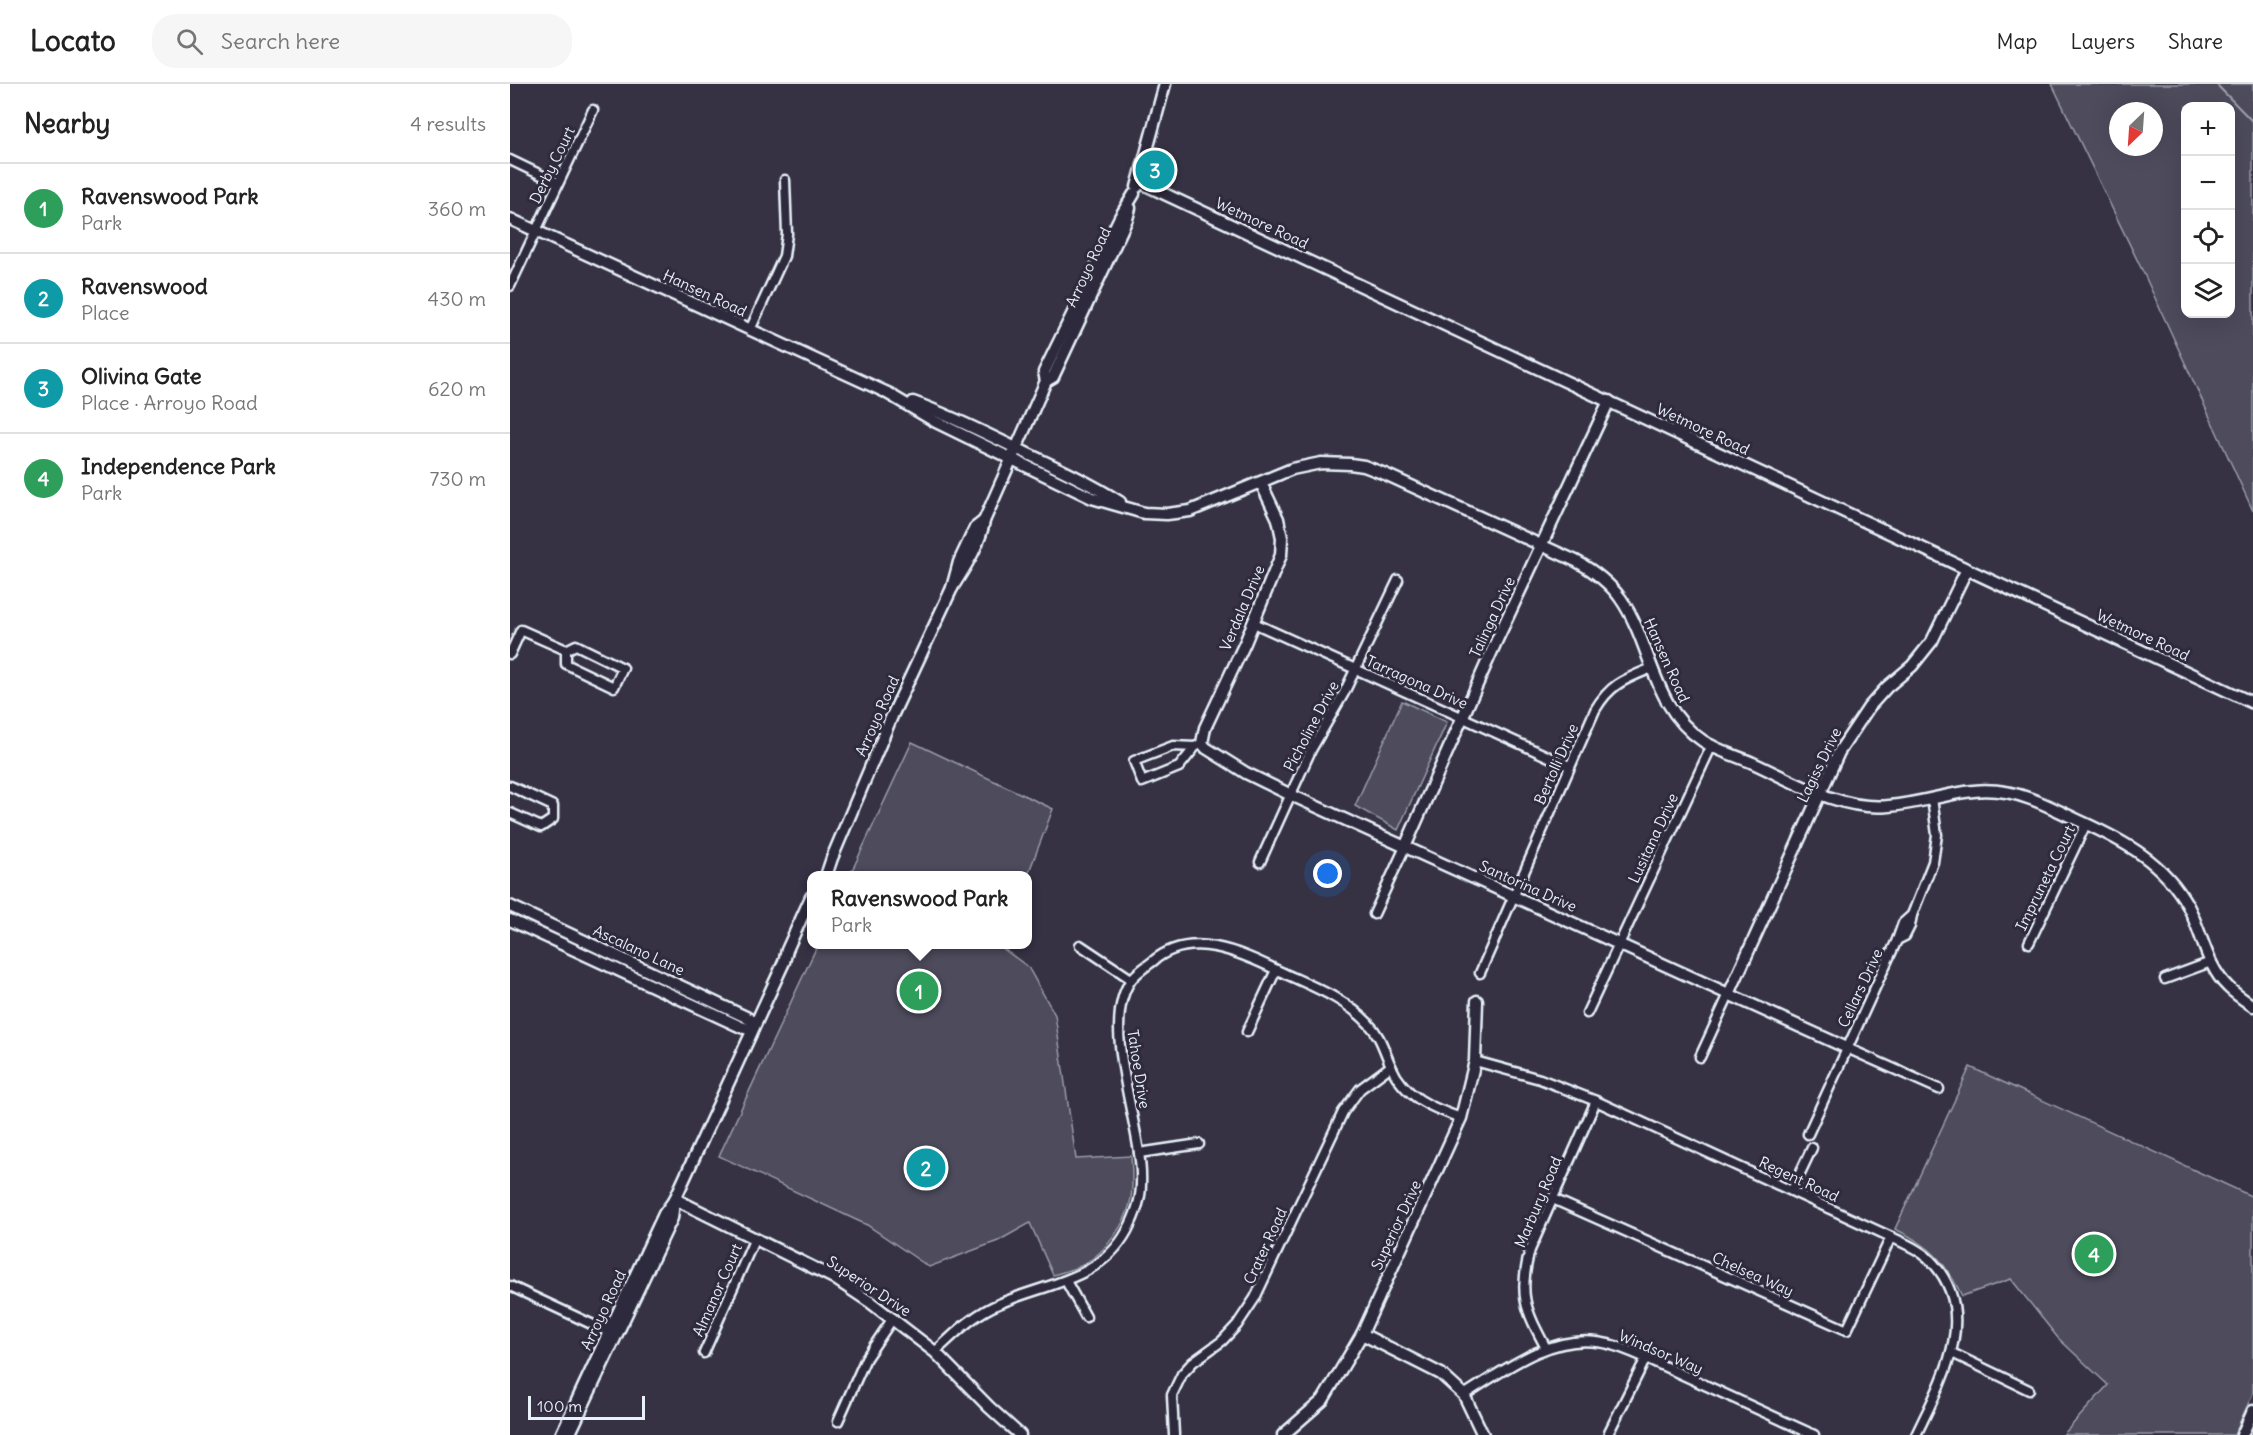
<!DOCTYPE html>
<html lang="en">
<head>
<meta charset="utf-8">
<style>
	body { margin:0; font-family:Delius,sans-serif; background:#f6f6f6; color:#222 }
	.controls { position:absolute; right:18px; top:18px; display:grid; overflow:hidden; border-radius:12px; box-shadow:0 6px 24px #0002 }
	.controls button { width:54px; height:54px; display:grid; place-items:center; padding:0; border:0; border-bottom:2px solid #e0e0e0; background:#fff; color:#222; font:30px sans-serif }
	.compass { position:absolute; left:1599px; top:18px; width:54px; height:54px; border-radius:50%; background:#fff; box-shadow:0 6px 24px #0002; rotate:205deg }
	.scale { position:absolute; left:18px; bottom:15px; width:117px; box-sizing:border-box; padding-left:6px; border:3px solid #e8f1f8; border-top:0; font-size:16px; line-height:21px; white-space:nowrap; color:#e8f1f8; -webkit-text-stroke:4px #2f2a3d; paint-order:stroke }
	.you { position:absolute; left:818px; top:790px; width:21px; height:21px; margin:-15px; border:4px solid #fff; border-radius:50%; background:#1a73e8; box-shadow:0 0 0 9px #1a73e833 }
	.badge { display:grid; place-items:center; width:39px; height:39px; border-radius:50%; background:#0b8043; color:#fff; font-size:20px; font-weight:700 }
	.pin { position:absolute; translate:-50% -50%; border:3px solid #fff; box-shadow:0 2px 6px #0006 }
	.popup { position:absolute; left:297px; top:787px; width:225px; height:78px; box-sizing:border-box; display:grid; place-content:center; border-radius:12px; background:#fff; filter:drop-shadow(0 2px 4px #0005); font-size:20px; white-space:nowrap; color:#767676 }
	.popup b { font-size:22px; color:#222 }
	.popup::after { content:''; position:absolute; left:50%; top:100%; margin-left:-12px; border:12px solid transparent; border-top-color:#fff }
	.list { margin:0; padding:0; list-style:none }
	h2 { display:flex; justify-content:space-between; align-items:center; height:78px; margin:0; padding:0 24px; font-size:26px }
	h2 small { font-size:20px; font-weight:400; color:#767676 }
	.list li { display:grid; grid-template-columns:39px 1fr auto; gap:18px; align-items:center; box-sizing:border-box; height:90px; padding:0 24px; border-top:2px solid #e0e0e0 }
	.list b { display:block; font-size:22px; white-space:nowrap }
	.list p { margin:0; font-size:20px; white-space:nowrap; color:#767676 }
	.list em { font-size:20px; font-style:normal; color:#767676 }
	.icon { flex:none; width:33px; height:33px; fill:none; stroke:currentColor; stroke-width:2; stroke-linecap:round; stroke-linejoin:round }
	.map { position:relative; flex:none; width:1743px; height:1351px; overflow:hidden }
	header { display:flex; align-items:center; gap:36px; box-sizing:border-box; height:84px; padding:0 30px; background:#fff; border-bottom:2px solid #e0e0e0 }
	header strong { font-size:28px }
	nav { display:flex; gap:33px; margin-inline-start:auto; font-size:21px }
	.search { width:420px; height:54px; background:#f6f6f6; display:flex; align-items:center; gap:15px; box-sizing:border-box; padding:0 21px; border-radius:24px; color:#767676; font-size:22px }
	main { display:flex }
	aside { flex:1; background:#fff }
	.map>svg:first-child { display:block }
</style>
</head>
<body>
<header>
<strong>Locato</strong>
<div class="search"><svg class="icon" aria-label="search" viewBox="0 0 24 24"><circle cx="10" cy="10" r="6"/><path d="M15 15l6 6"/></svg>Search here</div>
<nav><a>Map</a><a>Layers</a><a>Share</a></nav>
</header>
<main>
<aside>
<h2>Nearby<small>4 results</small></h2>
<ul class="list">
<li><span class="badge" style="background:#2e9e5b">1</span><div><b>Ravenswood Park</b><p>Park</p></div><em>360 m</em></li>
<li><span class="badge" style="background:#0f9aa8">2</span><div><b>Ravenswood</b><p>Place</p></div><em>430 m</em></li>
<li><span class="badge" style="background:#0f9aa8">3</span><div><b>Olivina Gate</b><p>Place · Arroyo Road</p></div><em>620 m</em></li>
<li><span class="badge" style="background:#2e9e5b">4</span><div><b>Independence Park</b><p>Park</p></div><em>730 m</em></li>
</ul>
</aside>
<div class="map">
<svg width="1743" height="1351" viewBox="0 0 1743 1351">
	<rect width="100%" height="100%" fill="#363244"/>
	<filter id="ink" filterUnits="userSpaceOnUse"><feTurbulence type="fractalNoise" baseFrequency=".0167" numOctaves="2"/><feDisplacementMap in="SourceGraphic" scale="12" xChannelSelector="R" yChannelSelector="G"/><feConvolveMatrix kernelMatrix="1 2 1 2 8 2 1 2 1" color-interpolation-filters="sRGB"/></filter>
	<g filter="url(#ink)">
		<g fill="#4d4b5c" stroke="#9a9eaa" stroke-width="1.5" fill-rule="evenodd">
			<path d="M 1542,0 L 1743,0 L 1743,427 L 1634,190 ZM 1676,22 L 1720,22 L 1720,230 L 1676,230 ZM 1608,27 L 1644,27 L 1644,63 L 1608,63 Z"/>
			<polygon points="892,617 937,638 888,746 845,722"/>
			<polygon points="402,658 543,725 517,793 517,792 340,791"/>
			<path d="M 308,860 L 491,861 L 491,863 L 518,883 L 545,931 L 566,1075 L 621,1072 C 622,1086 623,1101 621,1114 C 617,1139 596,1168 574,1180 C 565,1185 553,1188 543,1191 L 520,1139 L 488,1157 L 419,1183 L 357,1141 L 209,1072 Z"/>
			<path d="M 1460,983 L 1743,1113 L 1743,1309 L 1724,1351 L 1553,1351 L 1598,1301 L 1548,1254 L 1501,1195 L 1452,1212 C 1435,1177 1420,1161 1385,1145 Z"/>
		</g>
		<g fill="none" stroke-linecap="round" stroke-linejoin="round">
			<polyline stroke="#a0a4af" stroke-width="2" points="1706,0 1743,38"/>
			<g stroke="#e8f1f8" stroke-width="13">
				<g id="minor">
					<polyline points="0,76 48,99"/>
					<polyline points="0,202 83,26"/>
					<polyline points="240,246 274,172 277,150 275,96"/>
					<polyline points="744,539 1059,682"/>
					<polyline points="0,570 11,546 56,566 66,561 113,584 104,603 56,580 56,566"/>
					<polyline points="685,663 663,662 624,677 632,698 669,683 685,663 692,659"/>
					<polyline points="0,702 43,722 43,735 31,743 0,729"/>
					<polyline points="750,778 801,666 834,609 888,496"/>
					<polyline points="864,830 895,763"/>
					<polyline points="1387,856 1395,852 1400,842 1402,831 1423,778 1427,751 1422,714"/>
					<polyline points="1519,859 1576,740"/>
					<polyline points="570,861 621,895"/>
					<path d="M 970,889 L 1085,626 C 1100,600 1115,595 1142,584"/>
					<polyline points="1655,895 1701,878"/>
					<polyline points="1077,929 1202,661"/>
					<polyline points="737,948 766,886"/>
					<polyline points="1337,964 1429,1005"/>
					<polyline points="1190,973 1219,910"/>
					<path d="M 965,977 L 1030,995 L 1086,1017 L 1381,1153 C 1396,1160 1413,1167 1424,1180 C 1470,1233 1431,1298 1406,1351"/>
					<polyline points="1298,1050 1387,856 1393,839 1402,831"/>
					<polyline points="629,1069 689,1060"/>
					<polyline points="1282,1106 1302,1064"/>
					<polyline points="1043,1115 1337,1246 1381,1153"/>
					<polyline points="556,1197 576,1233"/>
					<polyline points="0,1202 105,1251"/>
					<path d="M 1036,1264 C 1015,1225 1008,1210 1020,1166 L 1086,1017"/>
					<path d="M 425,1268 C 443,1251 460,1234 482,1223 C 529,1200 589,1199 617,1147 C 624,1134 631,1116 631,1100 C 634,1044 588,943 621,896 C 626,889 635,883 642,878 C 680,845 730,868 769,887 C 799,901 835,914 858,939 C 871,952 874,967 881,982 C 894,1013 922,1024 951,1034"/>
					<polyline points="194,1269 245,1154"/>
					<polyline points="1442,1269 1519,1306"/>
					<path d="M 954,1311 C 993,1287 1039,1251 1087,1258 C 1104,1260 1120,1267 1136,1274 L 1304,1351"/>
					<polyline points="328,1337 356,1274 383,1234"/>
					<polyline points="1099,1348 1136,1274"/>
					<polyline points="664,1351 662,1311 672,1290 683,1278 712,1257 727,1241 745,1214 833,1028 850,1005 881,982"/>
				</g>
			</g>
			<g stroke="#e8f1f8" stroke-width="15">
				<g id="tertiary">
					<polyline points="629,98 1743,619"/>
					<polyline points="627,103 655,0"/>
					<polyline points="0,135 382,311"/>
					<polyline points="536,297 543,293 617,135 620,124"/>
					<path d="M 377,309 L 426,338 L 582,414 L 634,429 L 657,430 L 680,427 L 782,385 L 811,379 L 840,380 L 854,382 L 875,390 L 1066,477 C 1084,487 1099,498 1111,515 C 1143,562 1141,622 1193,657 C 1208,667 1227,672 1243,679 C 1285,698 1331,727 1379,722 C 1433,717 1465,694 1521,715 C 1538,721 1554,730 1570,737 C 1614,757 1654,778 1678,822 C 1692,848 1696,882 1718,903 C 1725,910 1734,916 1743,922"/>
					<path d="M 403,318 C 442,332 479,351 516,369 C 548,384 580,399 610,418"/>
					<polyline points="751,399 768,435 772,454 771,471 735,559 695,644 692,659 696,664 736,689 781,711 1337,964"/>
					<path d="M 442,504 C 455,483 470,461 474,437 L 536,297 L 534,288 L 610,133 L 624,110"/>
					<polyline points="895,763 986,558 1099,317"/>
					<polyline points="316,792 322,774 382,632 442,504 449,478 465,444 474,437"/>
					<polyline points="0,822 236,933 245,939"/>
					<polyline points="0,836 231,943 242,946"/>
					<polyline points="1219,910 1329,668 1359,623 1377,603 1402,582 1422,557 1457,485"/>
					<polyline points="165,1115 324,1194 360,1218 425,1268 479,1323 510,1351"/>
					<polyline points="852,1250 931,1290 954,1311 973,1351"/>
					<polyline points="51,1351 154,1130 165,1115 274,878 277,866 301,813"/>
					<polyline points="59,1351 162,1134 164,1118"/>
					<polyline points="773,1351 813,1316 852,1250 951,1034 965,977 967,917"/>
				</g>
			</g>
			<g stroke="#e8f1f8" stroke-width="15">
				<polyline id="secondary" points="1732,1351 1743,1327"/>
			</g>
			<use href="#minor" stroke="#2f2a3d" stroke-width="8"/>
			<use href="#tertiary" stroke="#2f2a3d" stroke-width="10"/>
			<use href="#secondary" stroke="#2f2a3d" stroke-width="10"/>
		</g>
	</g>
	<g text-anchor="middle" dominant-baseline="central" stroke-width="6" stroke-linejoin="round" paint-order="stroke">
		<g font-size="15" fill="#e8f1f8" stroke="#2f2a3d">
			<text transform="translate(42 81) rotate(-64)">Derby Court</text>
			<text transform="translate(752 139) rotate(25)">Wetmore Road</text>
			<text transform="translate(578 183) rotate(-65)">Arroyo Road</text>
			<text transform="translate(195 209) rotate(25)">Hansen Road</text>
			<text transform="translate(1193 345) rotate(25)">Wetmore Road</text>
			<text transform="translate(732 524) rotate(-67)">Verdala Drive</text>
			<text transform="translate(982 533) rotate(-65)">Talinga Drive</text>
			<text transform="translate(1633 551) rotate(25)">Wetmore Road</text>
			<text transform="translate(1157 576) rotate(66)">Hansen Road</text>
			<text transform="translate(907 598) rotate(24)">Tarragona Drive</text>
			<text transform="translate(367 632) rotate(-66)">Arroyo Road</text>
			<text transform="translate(801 642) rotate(-62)">Picholine Drive</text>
			<text transform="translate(1046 680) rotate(-66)">Bertolli Drive</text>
			<text transform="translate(1309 681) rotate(-64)">Lagiss Drive</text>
			<text transform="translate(1143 754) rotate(-65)">Lusitana Drive</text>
			<text transform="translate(1535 794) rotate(-64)">Impruneta Court</text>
			<text transform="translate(1018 802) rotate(24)">Santorina Drive</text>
			<text transform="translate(129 866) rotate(25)">Ascalano Lane</text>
			<text transform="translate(1350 904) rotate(-65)">Cellars Drive</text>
			<text transform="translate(629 985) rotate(81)">Tahoe Drive</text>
			<text transform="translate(1289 1095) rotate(25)">Regent Road</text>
			<text transform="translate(1028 1118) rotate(-67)">Marbury Road</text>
			<text transform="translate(886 1141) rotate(-65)">Superior Drive</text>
			<text transform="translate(755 1162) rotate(-65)">Crater Road</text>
			<text transform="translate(1243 1190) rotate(24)">Chelsea Way</text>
			<text transform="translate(359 1202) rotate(33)">Superior Drive</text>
			<text transform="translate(207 1206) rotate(-66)">Almanor Court</text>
			<text transform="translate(93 1226) rotate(-65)">Arroyo Road</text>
			<text transform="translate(1151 1268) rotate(23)">Windsor Way</text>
		</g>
	</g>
</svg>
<div class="controls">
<button>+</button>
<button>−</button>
<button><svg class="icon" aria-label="locate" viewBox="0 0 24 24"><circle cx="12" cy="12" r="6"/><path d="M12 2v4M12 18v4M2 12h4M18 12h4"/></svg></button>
<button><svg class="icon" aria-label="layers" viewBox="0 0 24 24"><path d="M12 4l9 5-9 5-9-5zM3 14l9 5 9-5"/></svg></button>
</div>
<svg class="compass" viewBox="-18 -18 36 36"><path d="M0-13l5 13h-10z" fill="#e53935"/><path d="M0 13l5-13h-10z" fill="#767676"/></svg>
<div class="scale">100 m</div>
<div class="you"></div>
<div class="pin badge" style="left:409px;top:907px;background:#2e9e5b">1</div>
<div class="popup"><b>Ravenswood Park</b>Park</div>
<div class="pin badge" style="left:416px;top:1084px;background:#0f9aa8">2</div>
<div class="pin badge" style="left:645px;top:86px;background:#0f9aa8">3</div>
<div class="pin badge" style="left:1584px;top:1170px;background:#2e9e5b">4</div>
</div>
</main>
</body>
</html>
